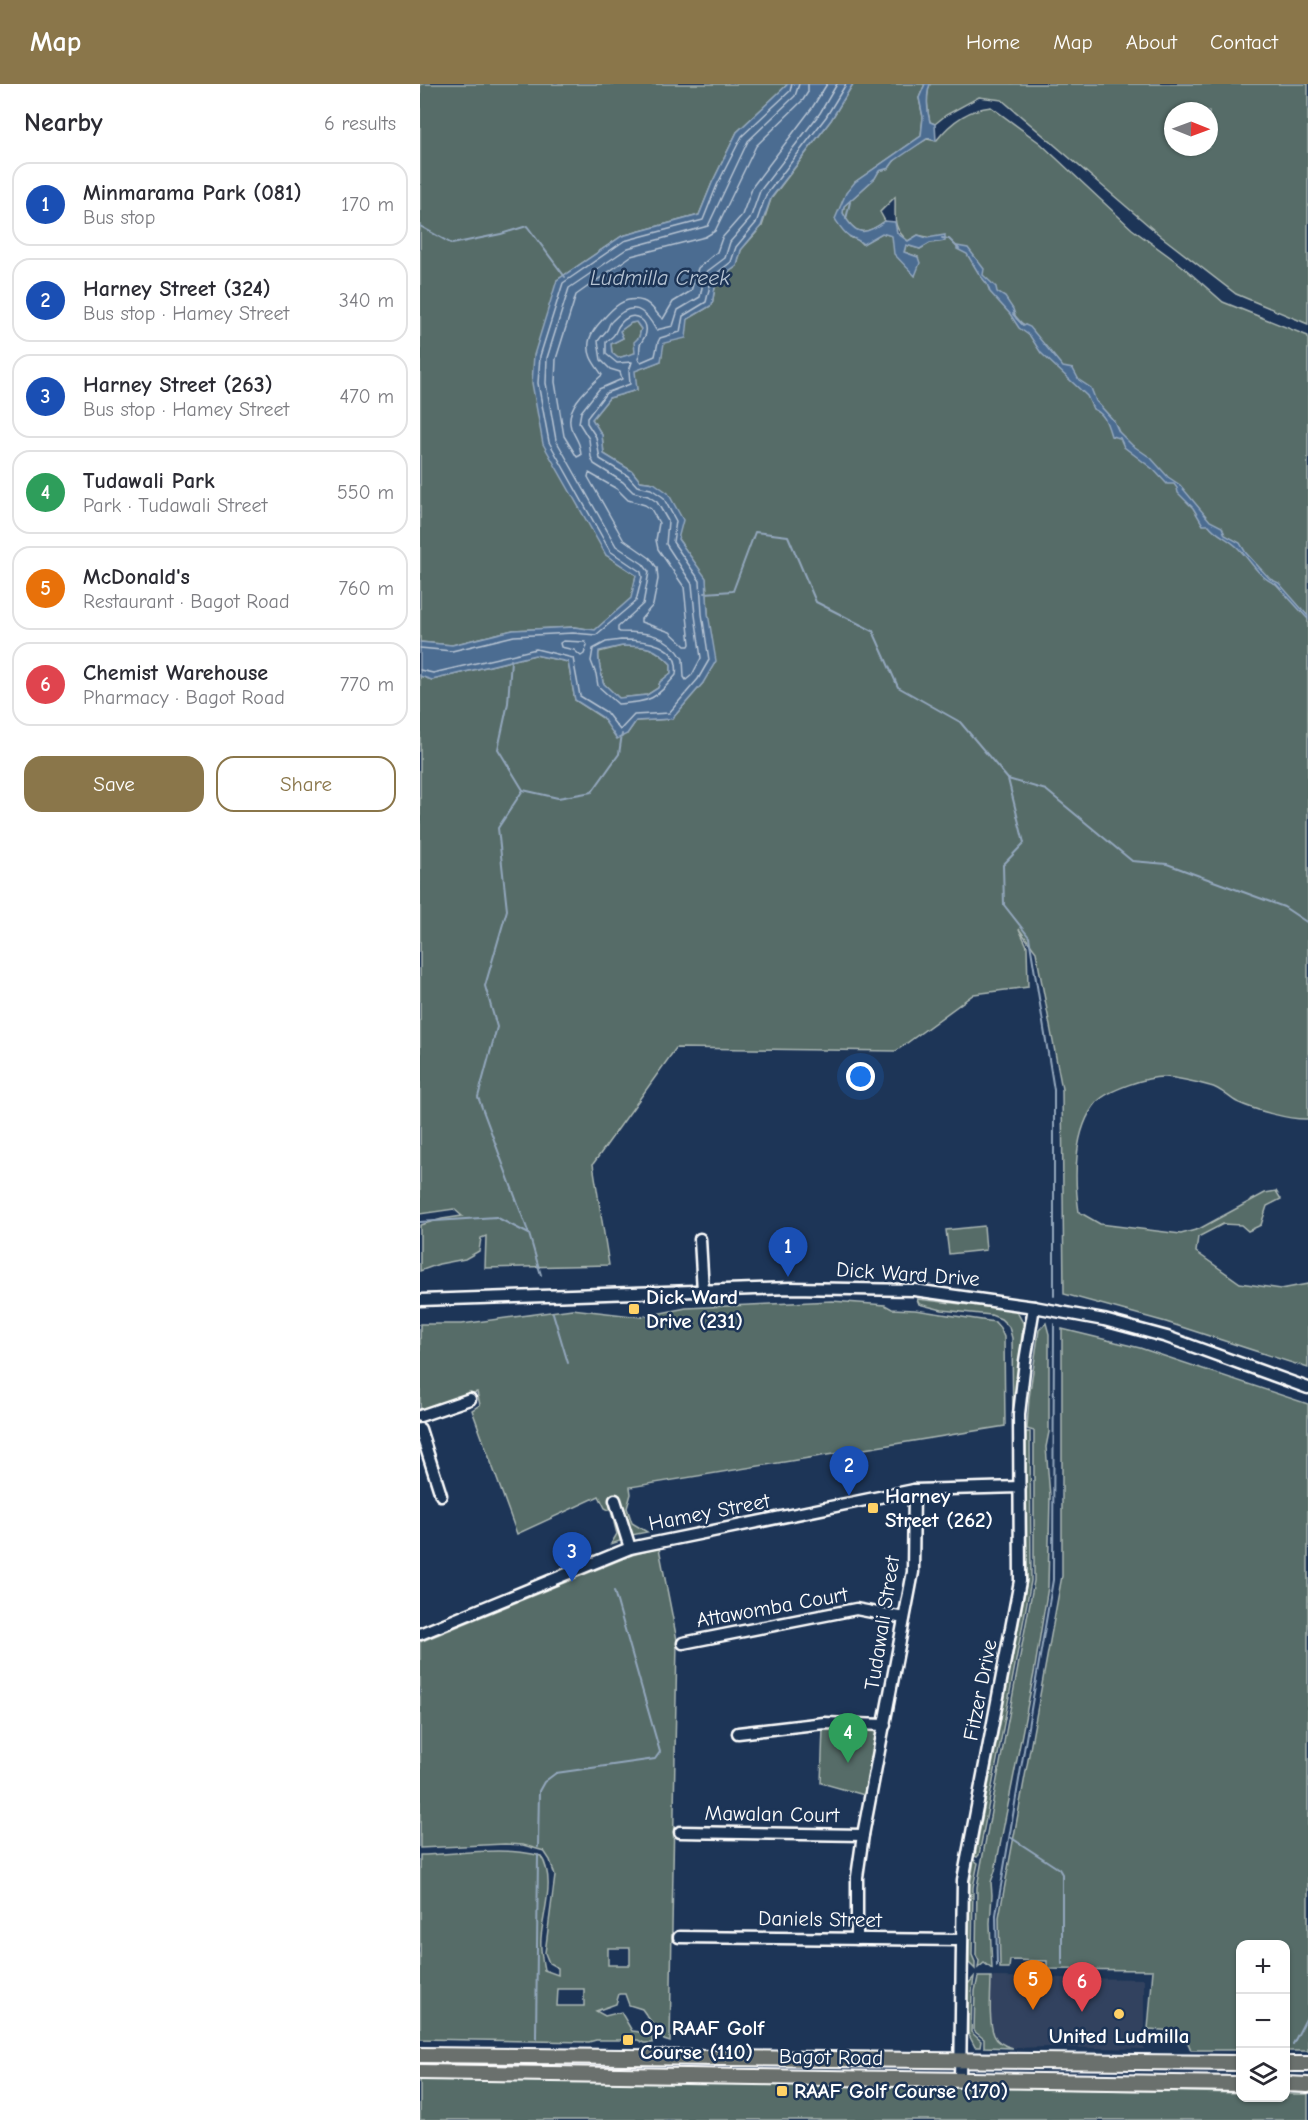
<!DOCTYPE html>
<html lang="en">
<head>
<meta charset="utf-8">
<style>
	body { margin:0; font-family:"Comic Neue",sans-serif; background:#f7f7f7; color:#2b2b33 }
	.controls { position:absolute; right:18px; bottom:18px; display:grid; overflow:hidden; border-radius:12px; box-shadow:0 2px 4px #0004 }
	.controls button { width:54px; height:54px; display:grid; place-items:center; padding:0; border:0; border-bottom:2px solid #e1e1e2; background:#fff; color:#2b2b33; font:30px sans-serif }
	.compass { position:absolute; left:744px; top:18px; width:54px; height:54px; border-radius:50%; background:#fff; box-shadow:0 2px 4px #0004; rotate:91deg }
	.you { position:absolute; left:441px; top:993px; width:21px; height:21px; margin:-15px; border:4px solid #fff; border-radius:50%; background:#1a73e8; box-shadow:0 0 0 9px #1a73e833 }
	.badge { display:grid; place-items:center; width:39px; height:39px; border-radius:50%; background:#8a764a; color:#fff; font-size:20px; font-weight:700 }
	.pin { position:absolute; translate:-50% -50px; filter:drop-shadow(0 2px 3px #0008) }
	.pin::after { content:''; position:absolute; top:32px; width:21px; height:18px; background:inherit; clip-path:polygon(0 0,100% 0,50% 100%) }
	.list { margin:0; padding:0; list-style:none }
	h2 { display:flex; justify-content:space-between; align-items:center; height:78px; margin:0; padding:0 24px; font-size:26px }
	h2 small { font-size:20px; font-weight:400; color:#7c7c81 }
	.list li { display:grid; grid-template-columns:39px 1fr auto; gap:18px; align-items:center; box-sizing:border-box; height:84px; margin:0 12px 12px; padding:0 12px; border:2px solid #e1e1e2; border-radius:18px }
	.list b { display:block; font-size:22px; white-space:nowrap }
	.list p { margin:0; font-size:20px; white-space:nowrap; color:#7c7c81 }
	.list em { font-size:20px; font-style:normal; color:#7c7c81 }
	.actions { display:flex; gap:12px; padding:18px 24px }
	.actions a { flex:1; padding:14px 0; border:2px solid #8a764a; border-radius:18px; text-align:center; font-size:21px; color:#8a764a }
	.actions .main { background:#8a764a; color:#fff }
	.icon { flex:none; width:33px; height:33px; fill:none; stroke:currentColor; stroke-width:2; stroke-linecap:round; stroke-linejoin:round }
	.map { position:relative; flex:none; width:888px; height:2036px; overflow:hidden }
	header { display:flex; align-items:center; gap:36px; box-sizing:border-box; height:84px; padding:0 30px; background:#8a764a; color:#fff }
	header strong { font-size:28px }
	nav { display:flex; gap:33px; margin-inline-start:auto; font-size:21px }
	main { display:flex }
	aside { flex:1; background:#fff }
	.map>svg:first-child { display:block }
</style>
</head>
<body>
<header>
<strong>Map</strong>
<nav><a>Home</a><a>Map</a><a>About</a><a>Contact</a></nav>
</header>
<main>
<aside>
<h2>Nearby<small>6 results</small></h2>
<ul class="list">
<li><span class="badge" style="background:#1a4fb4">1</span><div><b>Minmarama Park (081)</b><p>Bus stop</p></div><em>170 m</em></li>
<li><span class="badge" style="background:#1a4fb4">2</span><div><b>Harney Street (324)</b><p>Bus stop · Hamey Street</p></div><em>340 m</em></li>
<li><span class="badge" style="background:#1a4fb4">3</span><div><b>Harney Street (263)</b><p>Bus stop · Hamey Street</p></div><em>470 m</em></li>
<li><span class="badge" style="background:#2e9e5b">4</span><div><b>Tudawali Park</b><p>Park · Tudawali Street</p></div><em>550 m</em></li>
<li><span class="badge" style="background:#e8710a">5</span><div><b>McDonald's</b><p>Restaurant · Bagot Road</p></div><em>760 m</em></li>
<li><span class="badge" style="background:#e0444e">6</span><div><b>Chemist Warehouse</b><p>Pharmacy · Bagot Road</p></div><em>770 m</em></li>
</ul>
<div class="actions"><a class="main">Save</a><a>Share</a></div>
</aside>
<div class="map">
<svg width="888" height="2036" viewBox="0 0 888 2036">
	<rect width="100%" height="100%" fill="#1d3557"/>
	<filter id="ink" filterUnits="userSpaceOnUse"><feTurbulence type="fractalNoise" baseFrequency=".0167" numOctaves="2"/><feDisplacementMap in="SourceGraphic" scale="12" xChannelSelector="R" yChannelSelector="G"/><feConvolveMatrix kernelMatrix="1 2 1 2 8 2 1 2 1" color-interpolation-filters="sRGB"/></filter>
	<g filter="url(#ink)">
		<polygon fill="#33435e" points="571,1893 724,1895 724,1965 628,1963 593,1964 582,1961 574,1953 571,1942"/>
		<g fill="#566c67" stroke="#aab6b3" stroke-width="1.5" fill-rule="evenodd">
			<polygon points="0,0 368,0 317,48 292,99 279,131 202,152 137,196 186,471 216,491 212,514 175,546 154,543 93,546 32,561 0,558"/>
			<path d="M 433,0 L 505,0 L 499,14 L 503,33 L 501,52 L 435,98 L 416,135 L 431,154 L 437,155 L 442,160 L 462,149 L 473,152 L 495,191 L 498,173 L 484,168 L 486,161 L 500,165 L 510,159 L 525,157 L 498,151 L 488,157 C 471,143 476,133 475,113 L 460,128 L 465,137 C 445,152 435,152 423,129 L 424,122 L 455,94 L 459,87 L 469,84 C 478,69 494,64 507,55 L 516,57 C 530,39 549,25 571,23 L 620,59 L 712,145 L 761,181 L 803,218 L 888,252 L 888,1035 C 870,1036 834,1026 817,1018 C 808,1013 800,1004 790,1002 C 776,998 759,994 745,993 C 729,992 688,1006 677,1018 C 653,1046 654,1095 659,1128 L 680,1140 L 761,1150 L 779,1145 L 845,1109 L 856,1107 L 861,1115 L 847,1122 L 841,1141 L 828,1147 L 821,1141 L 803,1140 L 778,1153 L 776,1168 L 820,1199 L 861,1205 L 888,1200 L 888,1284 L 746,1238 L 644,1210 L 642,1005 L 616,868 L 599,845 L 607,862 L 608,903 L 554,910 L 476,967 L 256,964 L 173,1080 L 189,1181 L 65,1184 L 66,1152 L 61,1154 L 59,1167 L 45,1175 L 19,1180 L 0,1187 L 0,1141 L 22,1135 L 42,1132 L 34,1125 L 0,1130 L 0,592 L 12,596 L 115,571 L 148,578 L 155,616 L 207,650 L 216,637 L 252,635 L 283,599 L 288,529 L 286,495 L 258,455 L 234,399 L 220,397 L 212,387 L 184,370 L 182,351 L 172,335 L 189,314 L 217,306 L 214,287 L 241,277 L 243,258 L 268,235 L 292,221 L 296,197 L 317,182 L 321,166 L 342,142 L 351,115 L 411,36 Z"/>
			<path d="M 510,0 L 888,0 L 888,240 L 816,210 L 742,153 L 582,16 L 559,13 L 526,31 L 515,40 L 510,38 C 507,27 506,11 510,0 ZM 753,27 L 789,27 L 789,63 L 753,63 Z"/>
			<polygon points="216,238 221,245 215,269 198,274 192,269 191,260 203,254 200,247 211,239"/>
			<path d="M 202,562 C 226,562 234,562 251,580 L 251,589 L 240,598 L 238,604 L 227,611 L 199,614 L 183,599 C 182,588 177,579 179,568 Z"/>
			<polygon points="564,1142 566,1166 529,1170 526,1146"/>
			<polygon points="497,1215 594,1226 597,1228 603,1239 593,1345 592,1254 589,1243 581,1235 571,1231 522,1226 499,1220"/>
			<polygon points="412,1217 465,1221 472,1225 495,1226 575,1238 580,1244 584,1253 585,1342 210,1403 211,1410 207,1424 212,1439 227,1448 212,1451 209,1449 201,1452 200,1457 191,1460 197,1450 191,1427 185,1424 179,1412 97,1450 52,1326 60,1321 57,1308 0,1327 0,1240 42,1240 152,1225 221,1233 266,1224"/>
			<polygon points="626,1239 629,1250 629,1348 626,1363 630,1412 628,1503 614,1589 575,1787 571,1798 572,1811 570,1839 572,1885 564,1879 558,1884 559,1877 556,1871 557,1803 614,1497 614,1347 607,1345 609,1314 619,1246"/>
			<path d="M 642,1245 L 720,1264 L 888,1320 L 888,1967 L 866,1967 L 866,1860 L 820,1860 L 820,1966 L 771,1966 C 763,1943 748,1947 728,1945 L 733,1886 L 627,1885 L 627,1877 L 590,1876 L 589,1884 L 580,1884 L 579,1833 L 642,1492 Z"/>
			<polygon points="606,1348 610,1348 611,1497 559,1771 557,1773 555,1772 607,1497"/>
			<path d="M 239,1464 L 257,1556 L 250,1958 L 244,1956 L 222,1925 L 209,1921 L 205,1910 L 199,1910 L 196,1920 L 176,1927 L 185,1932 L 201,1928 L 212,1947 L 229,1949 L 232,1952 L 232,1959 L 224,1959 L 218,1956 L 176,1956 L 169,1958 L 0,1955 L 0,1771 C 38,1770 85,1762 121,1772 C 136,1796 123,1827 121,1854 C 120,1865 122,1876 124,1886 L 138,1891 L 138,1884 L 129,1879 L 125,1869 L 135,1792 L 130,1776 L 124,1767 L 103,1761 L 85,1760 L 0,1764 L 0,1558 L 212,1471 ZM 188,1864 L 210,1864 L 210,1881 L 188,1881 ZM 138,1905 L 164,1905 L 164,1922 L 137,1922 Z"/>
			<polygon points="403,1644 449,1644 459,1651 448,1712 401,1699"/>
			<polygon points="554,1776 558,1779 553,1803 552,1871 555,1878 555,1885 549,1879 550,1803"/>
			<polygon points="554,1893 552,1907 551,1948 561,1957 560,1963 555,1963 548,1949 548,1900"/>
			<path d="M 558,1893 L 571,1893 C 571,1908 568,1937 574,1951 C 577,1959 585,1962 593,1964 L 564,1963 L 564,1955 L 554,1947 L 555,1907 Z"/>
			<polygon points="0,1991 820,2009 820,2014 866,2014 866,2010 888,2010 888,2036 0,2036"/>
		</g>
		<g fill="#4b6c91" stroke="#93a7bd" stroke-width="1.5" fill-rule="evenodd">
			<path d="M 368,0 L 433,0 L 411,36 L 351,114 L 341,142 L 321,166 L 317,182 L 296,197 L 292,221 L 268,235 L 266,254 L 244,259 L 241,277 L 215,287 L 217,306 L 189,314 L 172,335 L 182,351 L 184,370 L 212,387 L 220,397 L 234,399 L 248,409 L 263,436 L 258,455 L 286,494 L 288,529 L 296,577 L 283,599 L 252,635 L 216,637 L 207,650 L 197,655 L 182,633 L 155,616 L 148,578 L 115,571 L 12,596 L 0,592 L 0,558 L 32,561 L 93,546 L 154,543 L 175,546 L 211,514 L 216,491 L 186,471 L 123,360 L 112,299 L 114,271 L 137,196 L 202,152 L 279,131 L 292,99 L 317,48 ZM 216,238 L 221,245 L 219,253 L 214,258 L 215,269 L 198,274 L 192,269 L 191,260 L 203,254 L 200,247 L 211,239 ZM 202,562 C 226,562 234,562 251,580 L 251,589 L 240,598 L 238,604 L 227,611 L 199,614 L 183,599 C 182,588 177,579 179,567 Z"/>
			<path d="M 505,0 L 510,0 C 506,11 507,27 510,38 L 515,40 L 516,57 L 508,54 L 474,77 L 469,84 L 459,87 L 455,94 L 424,122 L 423,129 C 435,152 445,152 465,137 L 475,138 L 477,149 L 488,157 L 498,151 L 507,154 L 525,151 L 525,157 L 510,159 L 500,165 L 486,161 L 484,168 L 498,173 L 500,179 L 495,192 L 474,170 L 472,152 L 462,149 L 443,160 C 438,155 434,155 429,152 C 423,148 419,141 415,135 L 426,109 L 435,98 L 501,52 L 503,33 L 499,14 Z"/>
			<path d="M 537,162 L 548,164 L 564,185 L 563,191 L 576,203 L 577,208 L 585,213 L 593,225 L 596,234 L 601,239 L 610,243 L 643,283 L 653,285 L 659,296 L 671,304 L 676,317 L 694,337 L 699,348 L 712,361 L 731,374 L 748,393 L 760,401 L 790,437 L 802,443 L 805,451 L 820,459 L 826,469 L 850,495 L 859,499 L 888,532 L 888,535 L 856,500 C 840,495 830,476 819,465 C 810,455 796,451 789,441 L 783,441 L 773,424 L 758,409 L 757,404 L 754,400 L 747,400 L 734,386 L 704,363 L 700,354 L 691,352 C 687,339 685,330 673,325 L 667,312 L 621,269 L 610,252 L 599,244 L 590,230 L 570,208 L 567,200 L 559,190 L 547,170 L 537,165 Z"/>
		</g>
		<g fill="none" stroke-linecap="round" stroke-linejoin="round">
			<g stroke="#b7c4d3" stroke-width="1.5">
				<path d="M 379,0 L 375,12 L 328,57 L 288,142 L 208,164 L 149,204 L 127,274 L 126,299 L 136,356 L 196,462 L 223,480 L 229,488 L 223,520 L 198,543 L 198,547 L 200,548 C 227,548 248,550 263,575 L 264,593 L 266,596 L 272,591 L 281,574 L 275,531 L 272,500 L 246,460 L 248,437 L 237,418 L 228,412 L 213,408 L 203,398 L 174,380 L 171,373 L 169,355 L 159,339 L 161,328 L 179,305 L 202,295 L 200,288 L 190,285 L 181,276 L 178,257 C 181,252 184,250 187,246 C 189,243 189,239 192,237 C 212,215 225,225 236,246 L 253,242 L 258,226 L 280,213 L 285,189 L 305,174 L 310,158 L 330,135 L 340,107 L 400,29 L 417,0"/>
				<path d="M 388,0 L 388,8 L 383,16 L 336,62 L 295,147 L 285,153 L 211,172 L 156,211 L 136,275 L 135,298 L 144,352 L 157,373 L 161,371 C 160,358 156,355 151,344 C 144,323 169,303 182,291 C 175,280 167,273 169,258 C 170,251 173,247 177,242 C 189,229 201,210 223,217 C 232,220 236,230 243,235 L 253,218 L 271,207 L 278,184 L 297,168 L 302,154 L 322,131 L 333,102 L 392,24 L 407,0"/>
				<polygon points="169,389 197,405 208,416 225,421 231,425 239,439 236,456 238,465 264,503 270,560 269,562 265,562 250,548 221,538 221,535 233,521 238,495 237,484 230,474 203,455 168,393"/>
				<path d="M 201,556 C 224,556 261,559 256,591 C 234,616 233,617 198,620 L 178,602 L 176,590 L 171,577 L 173,565 L 186,558 Z"/>
				<polygon points="143,557 165,558 167,561 164,570 161,572 154,566 141,563 140,559"/>
				<polyline points="0,564 32,567 94,552 153,549 176,551 216,517 222,493 221,488 190,467 129,358 118,299 120,272 143,199 204,157 283,136 297,101 322,52 370,7 372,0"/>
				<path d="M 0,586 L 13,589 L 116,565 L 153,574 L 160,612 L 186,628 L 200,646 L 214,631 L 249,629 L 278,595 L 289,576 L 282,530 L 280,497 L 253,458 L 256,437 L 243,413 L 231,405 L 217,402 L 208,392 L 180,375 L 176,353 L 167,339 L 167,334 L 186,309 L 210,300 L 209,287 L 212,278 L 197,279 L 186,270 L 186,258 C 188,256 191,254 193,252 C 198,247 196,240 207,234 C 216,229 228,237 226,248 C 226,253 222,256 220,261 C 219,266 221,269 218,275 L 221,278 L 235,272 L 238,258 L 240,254 L 260,248 L 263,232 L 286,218 L 292,193 L 311,178 L 316,163 L 336,139 L 346,111 L 406,33 L 426,0"/>
			</g>
			<g stroke="#93a7bd" stroke-width="2">
				<polyline points="426,135 430,118"/>
				<polyline points="0,142 32,160 81,150 107,142 145,193"/>
				<polyline points="522,154 529,155 539,165"/>
				<polyline points="593,230 603,241"/>
				<polyline points="285,509 313,507 335,448 368,452 396,518 453,547 478,603 540,638 588,695 626,706 712,777 747,780 864,823 888,839"/>
				<polyline points="91,576 88,619 78,665 103,706"/>
				<polyline points="588,695 604,759 583,781 584,821 609,853 634,1006 634,1212"/>
				<polyline points="0,1138 76,1133 109,1150 121,1191"/>
				<polyline points="109,1150 58,1013 77,943 65,902 87,826 78,744 103,706 138,714 172,708 199,670 202,650"/>
				<polyline points="133,1229 148,1279"/>
				<polyline points="590,1753 639,1785 642,1790 642,1880"/>
				<polyline points="118,1763 119,1707 124,1698 136,1689 235,1675 240,1668 194,1507"/>
				<polyline points="577,1882 576,1831 633,1496 634,1240"/>
				<polyline points="116,1954 118,1771"/>
				<polyline points="873,1960 888,1931"/>
			</g>
			<g stroke="#fff" stroke-width="15">
				<g id="minor">
					<polyline points="280,1155 283,1207"/>
					<polyline points="0,1216 370,1204 494,1206 614,1223 684,1236 747,1253 888,1304"/>
					<polyline points="0,1332 50,1315"/>
					<polyline points="0,1345 21,1411"/>
					<polyline points="195,1416 210,1464"/>
					<polyline points="0,1550 210,1464 494,1406 600,1403"/>
					<polyline points="263,1559 436,1525 484,1534"/>
					<polyline points="318,1649 404,1639 465,1641"/>
					<polyline points="260,1748 443,1751"/>
					<polyline points="259,1853 541,1856"/>
					<polyline points="437,1855 437,1793 443,1751 493,1488 494,1406"/>
					<polyline points="540,1996 543,1796 600,1497 599,1330 605,1277 614,1223"/>
				</g>
			</g>
			<g stroke="#fff" stroke-width="18">
				<g id="major">
					<polyline points="0,1971 820,1979"/>
					<polyline points="866,1980 888,1980"/>
					<polyline points="0,1988 820,2000"/>
					<polyline points="866,2000 888,2001"/>
				</g>
			</g>
			<use href="#minor" stroke="#1d3557" stroke-width="10"/>
			<use href="#major" stroke="#6a706d" stroke-width="14"/>
		</g>
	</g>
	<g fill="#ffd166" stroke="#1d3557" stroke-width="2">
		<rect x="208" y="1219" width="12" height="12" rx="3"/>
		<rect x="447" y="1418" width="12" height="12" rx="3"/>
		<circle cx="699" cy="1930" r="6"/>
		<rect x="202" y="1950" width="12" height="12" rx="3"/>
		<rect x="356" y="2001" width="12" height="12" rx="3"/>
	</g>
	<g text-anchor="middle" dominant-baseline="central" stroke-width="5" stroke-linejoin="round" paint-order="stroke">
		<g font-size="21" fill="#fff" stroke="#1d3557">
			<text transform="translate(488 1190) rotate(4)">Dick Ward Drive</text>
			<text transform="translate(289 1428) rotate(-11)">Hamey Street</text>
			<text transform="translate(352 1523) rotate(-10)">Attawomba Court</text>
			<text transform="translate(462 1539) rotate(-81)">Tudawali Street</text>
			<text transform="translate(560 1606) rotate(-79)">Fitzer Drive</text>
			<text transform="translate(352 1730) rotate(1)">Mawalan Court</text>
			<text transform="translate(400 1835) rotate(1)">Daniels Street</text>
			<text transform="translate(411 1973) rotate(1)">Bagot Road</text>
		</g>
		<g font-size="21" font-weight="bold" fill="#fff" stroke="#1d3557" text-anchor="start">
			<text x="226" y="1213">Dick Ward<tspan x="226" dy="24">Drive (231)</tspan></text>
			<text x="465" y="1412">Harney<tspan x="465" dy="24">Street (262)</tspan></text>
			<text x="220" y="1944">Op RAAF Golf<tspan x="220" dy="24">Course (110)</tspan></text>
			<text x="699" y="1952" text-anchor="middle">United Ludmilla</text>
			<text x="374" y="2007">RAAF Golf Course (170)</text>
		</g>
		<g font-size="22" font-style="italic" fill="#b7c4d3" stroke="#1d3557">
			<text x="240" y="194">Ludmilla Creek</text>
		</g>
	</g>
</svg>
<div class="controls">
<button>+</button>
<button>−</button>
<button><svg class="icon" aria-label="layers" viewBox="0 0 24 24"><path d="M12 4l9 5-9 5-9-5zM3 14l9 5 9-5"/></svg></button>
</div>
<svg class="compass" viewBox="-18 -18 36 36"><path d="M0-13l5 13h-10z" fill="#e53935"/><path d="M0 13l5-13h-10z" fill="#7c7c81"/></svg>
<div class="you"></div>
<div class="pin badge" style="left:368px;top:1193px;background:#1a4fb4">1</div>
<div class="pin badge" style="left:429px;top:1412px;background:#1a4fb4">2</div>
<div class="pin badge" style="left:152px;top:1498px;background:#1a4fb4">3</div>
<div class="pin badge" style="left:428px;top:1679px;background:#2e9e5b">4</div>
<div class="pin badge" style="left:613px;top:1926px;background:#e8710a">5</div>
<div class="pin badge" style="left:662px;top:1928px;background:#e0444e">6</div>
</div>
</main>
</body>
</html>
